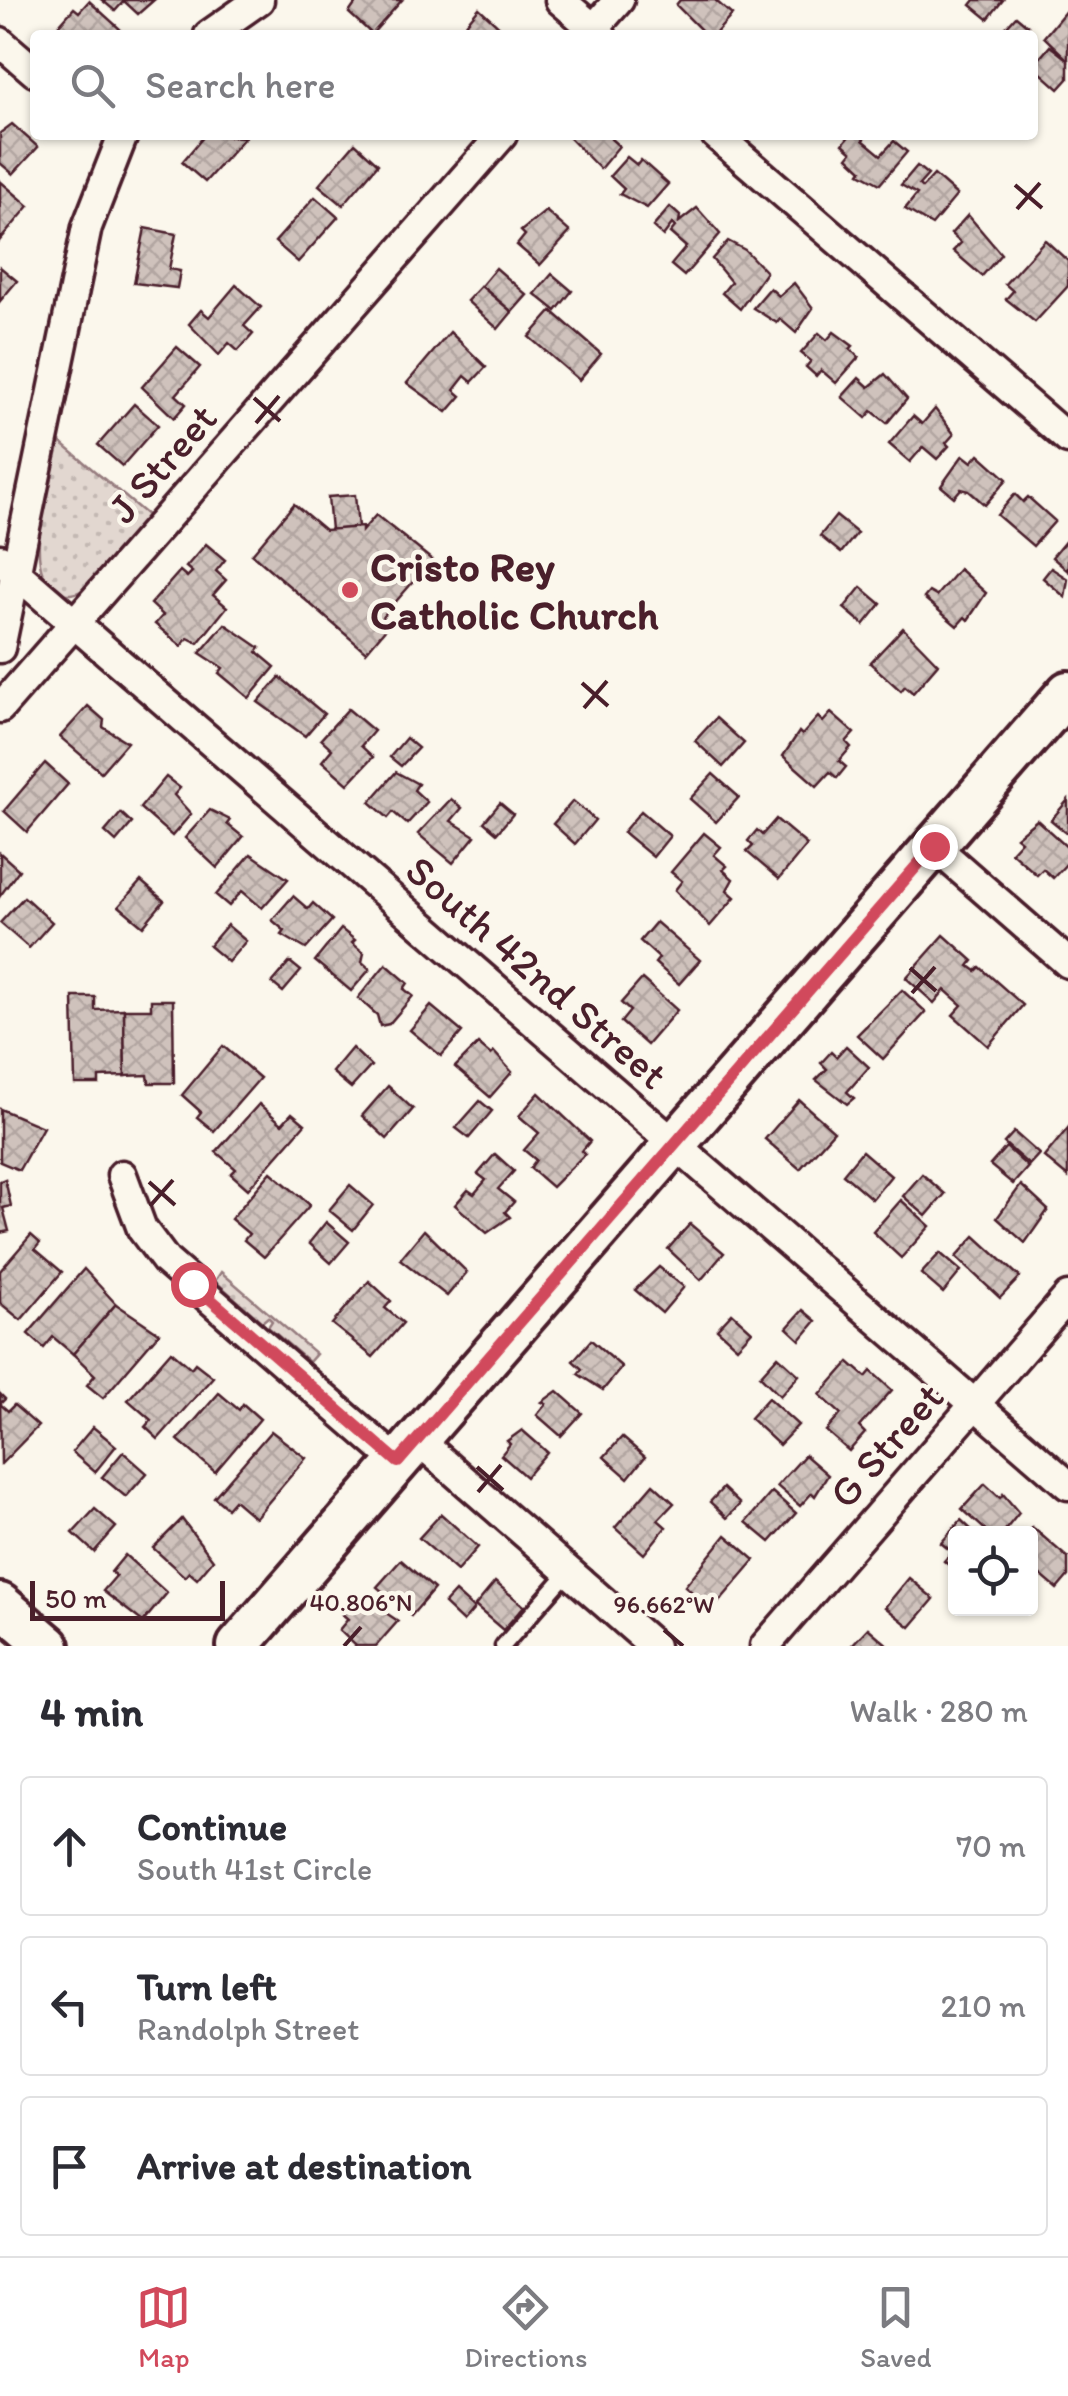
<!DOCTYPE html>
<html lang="en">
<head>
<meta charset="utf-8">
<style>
	body { margin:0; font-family:Itim,sans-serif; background:#f2f2f3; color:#2b2b33 }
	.controls { position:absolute; right:30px; bottom:30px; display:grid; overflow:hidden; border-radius:10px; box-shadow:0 2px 8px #0004 }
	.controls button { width:90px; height:90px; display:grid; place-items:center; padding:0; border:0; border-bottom:2px solid #e1e1e2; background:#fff; color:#2b2b33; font:50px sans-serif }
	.scale { position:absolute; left:30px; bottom:25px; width:195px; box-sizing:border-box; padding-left:10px; border:5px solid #4a1f2b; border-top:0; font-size:28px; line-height:35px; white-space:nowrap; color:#4a1f2b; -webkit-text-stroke:8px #fbf7ec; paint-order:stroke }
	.stop { position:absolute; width:30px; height:30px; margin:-22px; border:8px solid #d1495b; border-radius:50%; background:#fff }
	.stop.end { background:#d1495b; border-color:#fff; box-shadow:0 2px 10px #0008 }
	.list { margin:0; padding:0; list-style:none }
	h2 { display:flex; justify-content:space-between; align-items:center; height:130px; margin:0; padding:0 40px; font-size:42px }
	h2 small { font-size:32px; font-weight:400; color:#7c7c81 }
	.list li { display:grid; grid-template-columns:65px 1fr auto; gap:30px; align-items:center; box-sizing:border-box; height:140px; margin:0 20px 20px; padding:0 20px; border:2px solid #e1e1e2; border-radius:10px }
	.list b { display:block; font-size:38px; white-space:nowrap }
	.list p { margin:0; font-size:32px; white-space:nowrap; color:#7c7c81 }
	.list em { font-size:32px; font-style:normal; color:#7c7c81 }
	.icon { flex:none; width:55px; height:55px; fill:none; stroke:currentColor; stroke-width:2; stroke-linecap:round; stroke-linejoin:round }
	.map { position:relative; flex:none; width:1068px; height:1646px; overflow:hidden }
	.search { position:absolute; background:#fff; box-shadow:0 2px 8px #0004; left:30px; right:30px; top:30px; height:110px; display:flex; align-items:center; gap:25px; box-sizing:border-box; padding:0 35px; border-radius:10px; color:#7c7c81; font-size:38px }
	.sheet { height:610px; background:#fff }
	nav { display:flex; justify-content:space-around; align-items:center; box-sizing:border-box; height:140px; border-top:2px solid #e1e1e2; background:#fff; font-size:28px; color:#7c7c81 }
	nav a { display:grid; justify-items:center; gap:5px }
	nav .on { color:#d1495b }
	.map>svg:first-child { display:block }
</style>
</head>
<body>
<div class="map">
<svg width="1068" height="1646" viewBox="0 0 1068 1646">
	<defs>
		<pattern id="grass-dots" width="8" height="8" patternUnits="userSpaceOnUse" patternTransform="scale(2.5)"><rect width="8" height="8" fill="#e2d7d0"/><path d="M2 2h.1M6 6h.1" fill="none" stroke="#c3b8b3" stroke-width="1.8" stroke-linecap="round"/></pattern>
		<pattern id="building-cross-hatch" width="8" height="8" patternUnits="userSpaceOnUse" patternTransform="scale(2.5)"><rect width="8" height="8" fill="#cfc2bc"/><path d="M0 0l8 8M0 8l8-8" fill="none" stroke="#b3a6a2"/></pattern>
	</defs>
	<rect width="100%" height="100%" fill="#fbf7ec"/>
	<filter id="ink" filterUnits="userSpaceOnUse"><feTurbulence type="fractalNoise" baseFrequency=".01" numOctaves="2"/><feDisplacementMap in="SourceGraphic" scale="20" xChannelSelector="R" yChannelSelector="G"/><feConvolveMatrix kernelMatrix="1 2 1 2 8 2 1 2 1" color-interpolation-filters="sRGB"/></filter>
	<g filter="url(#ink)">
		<g fill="url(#grass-dots)" stroke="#967b7e" stroke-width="2.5">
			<path d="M 60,442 L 148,516 L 85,589 C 75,594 67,597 56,590 C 19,567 52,480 60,442 Z"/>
			<polygon points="221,1272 316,1354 309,1362 268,1327 272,1321 268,1317 262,1322 215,1281"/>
		</g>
		<g fill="url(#building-cross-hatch)" stroke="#4a1f2b" stroke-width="2.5">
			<polygon points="102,0 154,0 138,14 124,1 115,11"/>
			<polygon points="358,0 402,0 372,34 349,13"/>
			<polygon points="680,0 715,0 732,15 714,35 705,34 676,5"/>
			<polygon points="975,0 1003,0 988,19 971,5"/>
			<polygon points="89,1 120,29 114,35 52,33 74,8 79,12"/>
			<polygon points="479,8 505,32 511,35 463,35 459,32"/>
			<polygon points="1068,8 1068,60 1044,37"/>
			<polygon points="1016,16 1028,26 1020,35 999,35"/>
			<polygon points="1050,46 1068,60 1068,79 1059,89 1033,66"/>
			<polygon points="12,124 38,147 13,174 0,163 0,133"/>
			<polygon points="205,135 245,137 205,182 182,162"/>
			<polygon points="567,135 612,135 611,139 619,146 600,169"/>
			<polygon points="850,135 867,135 863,140 881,155 894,141 907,152 880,184 860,173 862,170 848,157 852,152 843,144"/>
			<polygon points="355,143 378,164 343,205 319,185"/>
			<polygon points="627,157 637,165 641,160 668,184 647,208 620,194 624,189 610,176"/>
			<polygon points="917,166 928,175 919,185 922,188 934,175 957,195 932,225 905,209 917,194 901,185"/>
			<polygon points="0,181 29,206 0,240"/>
			<polygon points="315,197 338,217 298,262 275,242"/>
			<polygon points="670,207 680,216 679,222 697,208 720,234 684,276 671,265 686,247 670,233 675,227 672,224 663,236 653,227"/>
			<polygon points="546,211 570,232 540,265 517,245 525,235 521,231"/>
			<polygon points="968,215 1001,254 982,276 953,251 961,243 951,234"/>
			<polygon points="145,228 176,234 169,269 180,271 177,288 134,283"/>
			<polygon points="1045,240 1068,261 1068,286 1035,322 1006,299 1013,291 1005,284"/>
			<polygon points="728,241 745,250 766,272 740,309 722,293 731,282 712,259"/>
			<polygon points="0,267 17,281 0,301"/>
			<polygon points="496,268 527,295 512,312 481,286"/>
			<polygon points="552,274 572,291 556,311 535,294"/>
			<polygon points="794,283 813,308 796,333 780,319 777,323 753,308 770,288 779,296"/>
			<polygon points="236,285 261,307 244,326 253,334 238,351 229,343 219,355 189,324 201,310 209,317"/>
			<polygon points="481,286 512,312 498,329 467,301"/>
			<polygon points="552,311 601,354 579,380 529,337"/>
			<polygon points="450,332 486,367 472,382 465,376 454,390 461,396 447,412 407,383"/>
			<polygon points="834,332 853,346 850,349 859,357 836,383 821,370 816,376 806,367 811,361 801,353 819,333 827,340"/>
			<polygon points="177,347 200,367 176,395 186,404 174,418 142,387"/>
			<polygon points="885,374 907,399 887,423 872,411 866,418 842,397 859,378 869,387"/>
			<polygon points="134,404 158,425 122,466 98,445"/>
			<polygon points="935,409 954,434 946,443 949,446 937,459 923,447 910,462 889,444 913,416 922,424"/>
			<polygon points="979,454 1007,479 985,505 969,491 961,489 954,497 941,486 963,455 972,462"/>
			<polygon points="1015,494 1023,502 1028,497 1055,521 1033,546 997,515"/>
			<polygon points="355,495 358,527 331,530 328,497"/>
			<polygon points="294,504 325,530 362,527 362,531 376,515 432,560 379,621 387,627 366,652 252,554"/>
			<polygon points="836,516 857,533 841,553 820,536"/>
			<polygon points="1068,538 1068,571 1052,557"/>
			<polygon points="206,544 225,560 216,571 226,580 213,595 227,607 198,643 188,638 181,646 155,624 163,615 151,604 180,571 187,577 192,572 186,567"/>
			<polygon points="1051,568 1068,579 1065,597 1043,578"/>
			<polygon points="959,569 986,593 968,620 965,617 957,626 924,598 929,592 936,596"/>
			<polygon points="861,587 881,604 864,625 844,608"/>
			<polygon points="225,624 260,648 257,652 275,667 249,698 219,673 223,668 200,653"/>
			<polygon points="903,628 938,664 913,693 905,686 901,691 870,663"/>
			<polygon points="280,677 324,714 305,736 258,702"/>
			<polygon points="88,706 104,720 103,727 127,742 101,772 60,737"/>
			<polygon points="348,709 374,731 361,746 373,757 348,784 322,761 332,749 321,739"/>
			<polygon points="831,713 854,733 846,742 851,747 839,761 846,767 837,778 830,772 817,786 783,756 799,732 802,735 818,717 823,722"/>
			<polygon points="716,718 744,743 723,767 695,741"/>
			<polygon points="406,738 418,748 401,766 390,757"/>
			<polygon points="45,763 68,784 27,832 4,811"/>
			<polygon points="396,772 418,784 414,790 427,802 407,824 393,812 388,818 370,802"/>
			<polygon points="713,774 739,797 716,822 690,799"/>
			<polygon points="166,777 180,788 174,795 191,814 172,836 140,808"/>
			<polygon points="451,799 462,808 451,821 475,836 453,863 418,834"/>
			<polygon points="1068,800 1068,834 1051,820"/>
			<polygon points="573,801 595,820 575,844 553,824"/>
			<polygon points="500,803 513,814 497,833 484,822"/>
			<polygon points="210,810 230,820 227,824 243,837 217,868 185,838"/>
			<polygon points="641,811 670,836 653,857 623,832"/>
			<polygon points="121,813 132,823 116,842 105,832"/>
			<polygon points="776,819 807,845 779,879 747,852 753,846 748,841 757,830 762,835"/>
			<polygon points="1037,820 1068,848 1068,862 1053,878 1043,869 1037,875 1011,852 1021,841 1016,837"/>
			<polygon points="704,833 721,847 714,855 727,866 723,870 733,879 727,890 735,897 710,926 675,890 682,881 671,872"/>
			<polygon points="0,853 19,870 0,896"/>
			<polygon points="251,854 288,879 262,908 242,891 229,906 216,895"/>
			<polygon points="141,881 164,901 143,926 119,906"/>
			<polygon points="293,896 308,909 313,903 332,920 306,949 282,935 285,931 272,920"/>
			<polygon points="24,897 52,922 29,948 0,923"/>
			<polygon points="656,922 700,960 679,984 655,963 659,958 640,941"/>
			<polygon points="227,925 246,941 228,962 209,946"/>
			<polygon points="341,929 355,940 352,943 364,953 362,962 370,969 351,991 315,961"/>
			<polygon points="944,935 973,961 969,966 976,971 980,967 1023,1005 988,1046 953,1015 962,1005 945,990 934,1003 906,978"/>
			<polygon points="290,962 301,971 283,992 272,983"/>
			<polygon points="386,964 408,983 404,989 413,996 389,1024 380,1026 377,1015 358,998"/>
			<polygon points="642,979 677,1010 647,1045 621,1022 630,1011 621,1003"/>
			<polygon points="902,990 926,1012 883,1059 857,1035"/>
			<polygon points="73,997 95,997 95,1010 124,1009 125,1076 99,1077 99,1084 75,1084"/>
			<polygon points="151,1000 173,1000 174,1083 149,1083 148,1075 125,1076 124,1009 151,1009"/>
			<polygon points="431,1006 462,1032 441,1056 410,1030"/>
			<polygon points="478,1044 491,1055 494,1052 512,1072 490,1097 455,1067"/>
			<polygon points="223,1046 260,1078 214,1131 197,1117 201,1112 182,1095"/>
			<polygon points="846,1046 869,1067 847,1092 854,1098 847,1104 816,1080 827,1069 821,1063 831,1052 836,1057"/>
			<polygon points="352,1048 371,1066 351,1088 332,1072"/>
			<polygon points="388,1086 413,1109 387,1139 362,1116"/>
			<polygon points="539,1093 590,1141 582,1151 585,1154 552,1187 530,1168 536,1160 524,1150 539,1133 519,1116"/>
			<polygon points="799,1100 834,1131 800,1169 765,1139"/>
			<polygon points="480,1101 492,1111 469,1138 456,1128"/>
			<polygon points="259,1104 282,1124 292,1113 305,1124 248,1189 231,1174 236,1169 216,1152"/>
			<polygon points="0,1109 43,1127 19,1170 0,1162"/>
			<polygon points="1068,1128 1068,1177 1044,1157"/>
			<polygon points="1014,1132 1039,1154 1029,1165 1004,1143"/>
			<polygon points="1006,1147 1028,1167 1013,1184 990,1165"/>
			<polygon points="862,1151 891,1176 872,1199 843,1174"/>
			<polygon points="495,1154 514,1171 498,1189 514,1202 505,1212 510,1217 487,1233 455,1205 468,1190 474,1194 486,1180 478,1174"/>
			<polygon points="271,1172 310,1205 264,1257 244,1240 249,1234 231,1219"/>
			<polygon points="922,1174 945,1194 926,1216 903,1196"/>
			<polygon points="5,1179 11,1206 3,1208 9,1231 0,1233 0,1181"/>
			<polygon points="350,1185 373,1205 353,1230 329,1210"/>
			<polygon points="1021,1185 1048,1210 1025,1243 997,1218"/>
			<polygon points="901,1200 930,1226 901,1258 873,1232"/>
			<polygon points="326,1222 349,1242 331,1263 309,1243"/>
			<polygon points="690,1224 724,1253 701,1280 668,1249"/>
			<polygon points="424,1230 467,1272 447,1296 400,1259"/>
			<polygon points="31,1235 40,1243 35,1249 62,1272 21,1320 0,1303 0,1271"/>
			<polygon points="975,1236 1020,1277 1000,1298 956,1257"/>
			<polygon points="940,1253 961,1271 943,1293 921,1274"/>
			<polygon points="659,1267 684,1287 662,1313 635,1290"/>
			<polygon points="84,1269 116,1304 73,1354 53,1337 44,1348 28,1334"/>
			<polygon points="369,1281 391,1301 385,1308 403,1323 373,1357 332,1324"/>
			<polygon points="116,1304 159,1333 103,1398 87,1385 95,1375 73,1354"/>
			<polygon points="803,1310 816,1321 800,1340 787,1328"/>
			<polygon points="732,1313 752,1331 737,1347 717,1329"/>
			<polygon points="591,1340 622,1367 603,1390 578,1374 582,1369 573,1361"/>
			<polygon points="171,1351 191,1368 195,1363 213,1377 158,1439 145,1427 151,1420 128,1400"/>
			<polygon points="778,1356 799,1375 780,1396 760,1376"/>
			<polygon points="849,1362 866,1377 871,1371 892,1390 859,1427 865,1433 849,1451 826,1431 841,1414 820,1395"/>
			<polygon points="557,1391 582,1413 561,1436 537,1415 546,1404 542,1402"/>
			<polygon points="219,1393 239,1410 243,1404 260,1419 215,1472 178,1440"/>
			<polygon points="0,1394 5,1399 0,1404 8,1411 14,1405 38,1426 1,1464"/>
			<polygon points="768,1398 798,1425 779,1445 750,1418"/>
			<polygon points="93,1427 116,1446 95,1472 72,1452"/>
			<polygon points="522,1430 547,1452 526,1477 501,1455 510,1444 507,1441"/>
			<polygon points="271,1431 306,1458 255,1518 234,1500 227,1508 214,1497"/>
			<polygon points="622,1437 645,1457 628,1478 604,1457"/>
			<polygon points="123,1452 147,1473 126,1497 102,1477"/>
			<polygon points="805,1455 828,1475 815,1496 812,1493 800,1506 777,1486"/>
			<polygon points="653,1484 674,1503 658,1520 666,1527 644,1554 615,1528"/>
			<polygon points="985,1484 1000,1498 1003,1494 1019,1513 1002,1534 990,1534 962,1509"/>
			<polygon points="723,1488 740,1504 727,1518 710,1502"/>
			<polygon points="772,1492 796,1513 770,1542 746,1522"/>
			<polygon points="95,1509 116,1527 94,1552 73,1533"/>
			<polygon points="441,1514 478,1547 457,1571 419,1538"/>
			<polygon points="182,1519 213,1560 197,1579 189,1572 185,1577 153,1548"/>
			<polygon points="961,1520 976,1534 956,1534 956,1571 944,1561 952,1552 941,1543"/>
			<polygon points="1032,1527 1068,1558 1068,1576 1057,1589 1030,1566 1030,1534 1026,1534"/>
			<polygon points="726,1535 755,1560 712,1610 685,1586"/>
			<polygon points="125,1555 167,1593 143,1622 103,1591 116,1576 111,1572"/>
			<polygon points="401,1560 434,1589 411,1616 377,1587"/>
			<polygon points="909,1578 934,1599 910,1627 885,1607"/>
			<polygon points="495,1582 524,1606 503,1630 475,1606"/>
			<polygon points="455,1592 474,1609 463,1622 444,1604"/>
			<polygon points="359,1595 398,1621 376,1646 356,1646 339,1630 348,1619 342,1614"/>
			<polygon points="868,1628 889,1646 851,1646"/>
		</g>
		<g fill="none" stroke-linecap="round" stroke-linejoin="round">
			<g stroke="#4a1f2b" stroke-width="21">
				<polyline id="service" points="503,1646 569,1571"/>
			</g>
			<g stroke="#4a1f2b" stroke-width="35">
				<g id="minor">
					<polyline points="560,0 601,35"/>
					<polyline points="209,35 259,0"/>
					<polyline points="588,35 619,0"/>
					<polyline points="0,42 35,72"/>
					<polyline points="716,135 1068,439"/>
					<polyline points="0,559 1068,1485"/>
					<polyline points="0,648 87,227 123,135"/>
					<polyline points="0,708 502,135"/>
					<polyline points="934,846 1068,963"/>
					<polyline points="122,1175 142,1229 166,1261 398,1462"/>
					<polyline points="418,1440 654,1646"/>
					<polyline points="765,1646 1068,1297"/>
				</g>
			</g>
			<g stroke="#4a1f2b" stroke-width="48">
				<g id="secondary">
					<polyline points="0,1604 49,1646"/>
					<polyline points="238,1646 1068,692"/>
				</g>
			</g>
			<use href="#service" stroke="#fbf7ec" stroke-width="14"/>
			<use href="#minor" stroke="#fbf7ec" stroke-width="28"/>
			<use href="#secondary" stroke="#fbf7ec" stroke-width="40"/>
		</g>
	</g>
	<g fill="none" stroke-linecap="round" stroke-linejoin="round" filter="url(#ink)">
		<polyline stroke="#d1495b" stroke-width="12" points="193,1284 398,1462 934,846"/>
	</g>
	<path fill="none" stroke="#4a1f2b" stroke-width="4" d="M 1015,185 L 1042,208M 1017,209 L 1040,183M 254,398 L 280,421M 256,423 L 279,396M 582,683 L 608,706M 584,708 L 607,681M 910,968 L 936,991M 912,993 L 935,967M 149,1182 L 175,1205M 150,1206 L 173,1180M 477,1467 L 503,1490M 478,1492 L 501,1465M 664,1630 L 683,1646M 344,1646 L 361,1627"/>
	<circle fill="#d1495b" stroke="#fbf7ec" stroke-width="4" cx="350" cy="590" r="10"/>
	<g text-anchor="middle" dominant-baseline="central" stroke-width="9" stroke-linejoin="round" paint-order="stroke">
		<g font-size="42" fill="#4a1f2b" stroke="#fbf7ec">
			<text transform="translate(162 463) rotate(-49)">J Street</text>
			<text transform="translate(537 972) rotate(41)">South 42nd Street</text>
			<text transform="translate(886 1445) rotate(-49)">G Street</text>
		</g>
		<g font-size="42" font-weight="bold" fill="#4a1f2b" stroke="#fbf7ec" text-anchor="start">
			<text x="370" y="566">Cristo Rey<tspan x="370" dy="48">Catholic Church</tspan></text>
		</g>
	</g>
	<g font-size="25" text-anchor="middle" fill="#4a1f2b" stroke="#fbf7ec" stroke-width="9" stroke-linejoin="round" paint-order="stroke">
		<text x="361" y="1611">40.806°N</text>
		<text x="664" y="1613">96.662°W</text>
	</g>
</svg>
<div class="controls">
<button><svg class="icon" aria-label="locate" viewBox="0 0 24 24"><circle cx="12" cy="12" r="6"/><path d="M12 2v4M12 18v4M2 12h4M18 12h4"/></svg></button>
</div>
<div class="scale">50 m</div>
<div class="stop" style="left:193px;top:1284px"></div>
<div class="stop end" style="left:934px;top:846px"></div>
<div class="search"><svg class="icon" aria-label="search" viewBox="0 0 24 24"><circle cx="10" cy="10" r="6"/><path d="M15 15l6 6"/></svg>Search here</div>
</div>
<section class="sheet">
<h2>4 min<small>Walk · 280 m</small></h2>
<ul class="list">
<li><svg class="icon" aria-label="ahead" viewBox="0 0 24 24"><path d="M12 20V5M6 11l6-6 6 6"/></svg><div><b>Continue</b><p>South 41st Circle</p></div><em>70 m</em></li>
<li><svg class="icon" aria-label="left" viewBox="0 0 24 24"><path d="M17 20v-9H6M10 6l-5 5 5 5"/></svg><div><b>Turn left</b><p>Randolph Street</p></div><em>210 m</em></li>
<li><svg class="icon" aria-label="arrive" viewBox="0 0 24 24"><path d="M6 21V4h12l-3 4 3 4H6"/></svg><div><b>Arrive at destination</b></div></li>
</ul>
</section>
<nav>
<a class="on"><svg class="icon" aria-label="map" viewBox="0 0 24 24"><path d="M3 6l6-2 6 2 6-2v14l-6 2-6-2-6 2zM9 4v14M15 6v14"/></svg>Map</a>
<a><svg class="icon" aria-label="directions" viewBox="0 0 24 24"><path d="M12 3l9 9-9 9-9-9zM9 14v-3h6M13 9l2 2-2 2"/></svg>Directions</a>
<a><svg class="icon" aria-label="saved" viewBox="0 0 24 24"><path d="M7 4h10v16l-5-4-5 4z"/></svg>Saved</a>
</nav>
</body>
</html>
